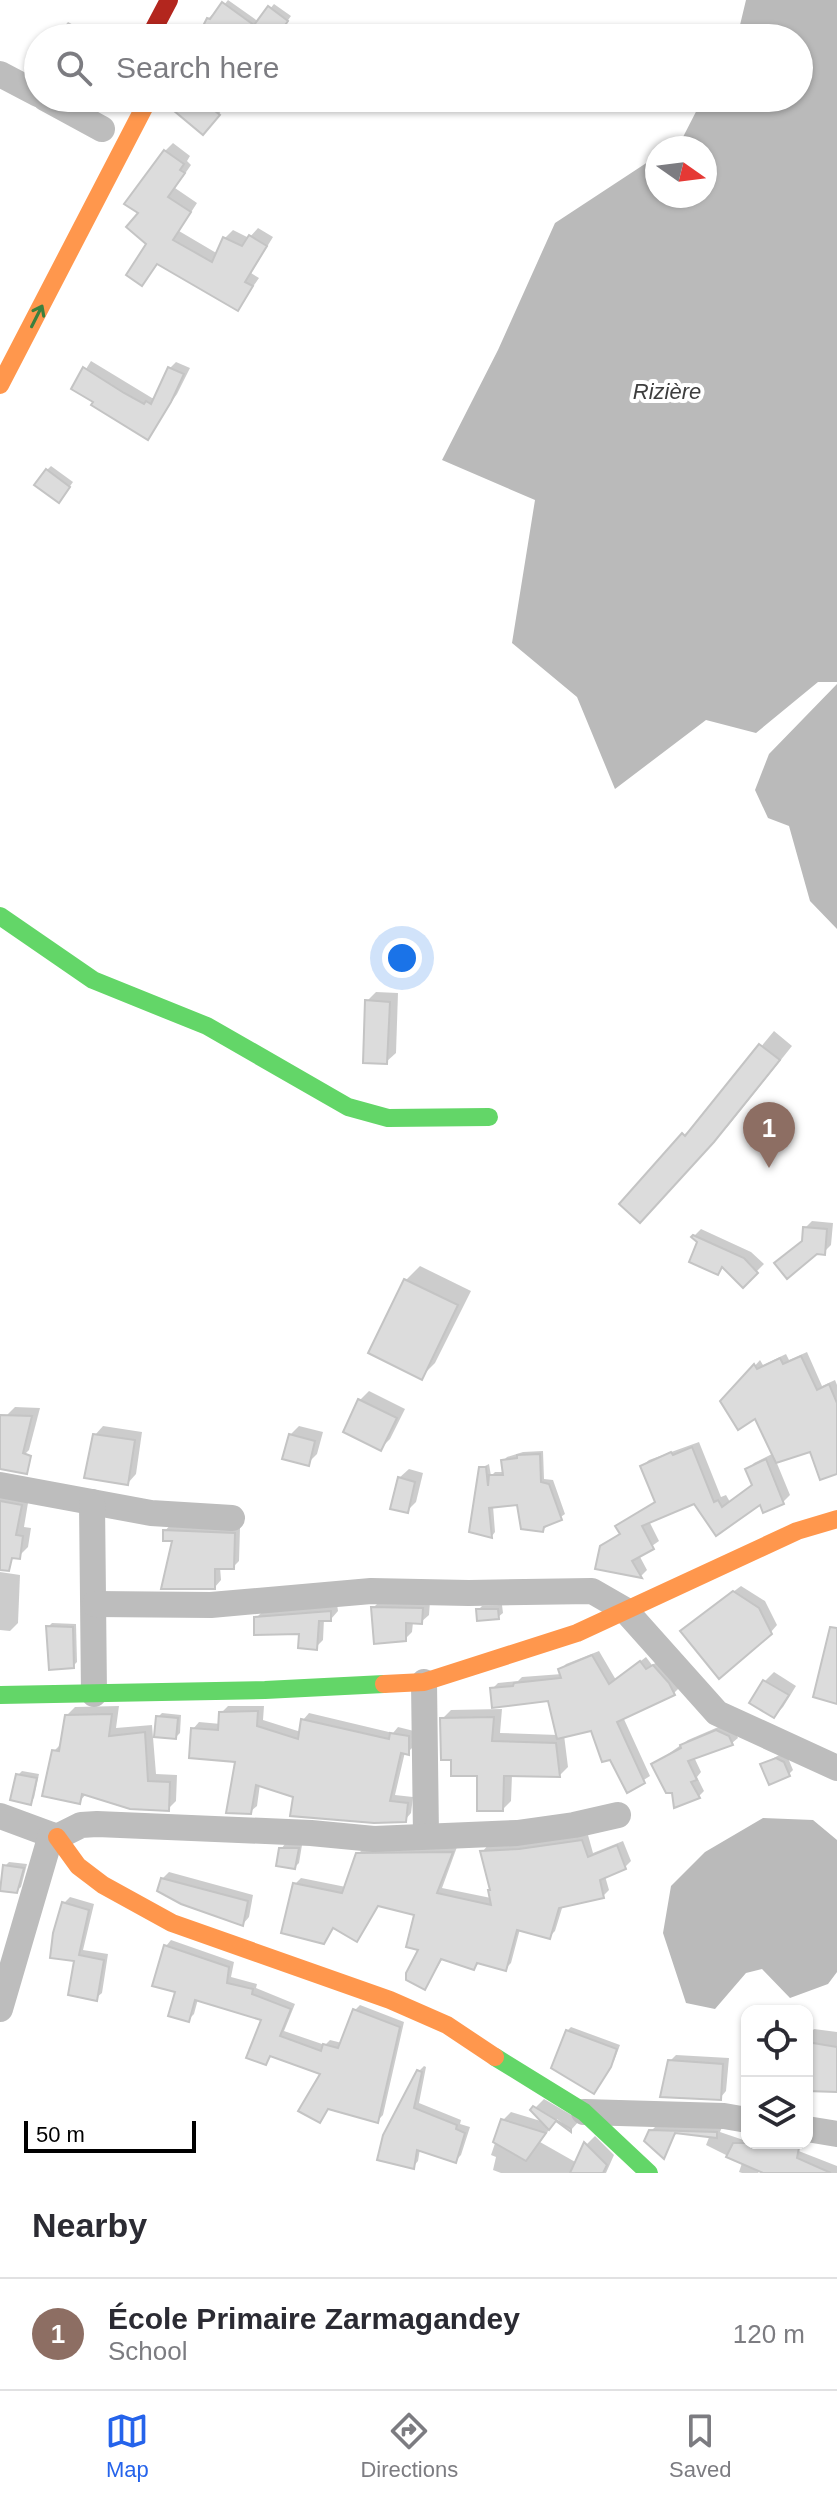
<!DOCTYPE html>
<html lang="en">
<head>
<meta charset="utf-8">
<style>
	body { margin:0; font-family:Arial,sans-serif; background:#f2f2f3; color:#2b2b33 }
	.controls { position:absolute; right:24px; bottom:24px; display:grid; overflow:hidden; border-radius:16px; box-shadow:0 2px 6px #0004 }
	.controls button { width:72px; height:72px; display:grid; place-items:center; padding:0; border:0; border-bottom:2px solid #e1e1e2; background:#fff; color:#2b2b33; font:40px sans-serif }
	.compass { position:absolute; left:645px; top:136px; width:72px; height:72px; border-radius:50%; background:#fff; box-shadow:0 2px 6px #0004; rotate:104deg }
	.scale { position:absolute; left:24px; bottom:20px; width:172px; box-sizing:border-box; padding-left:8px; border:4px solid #000; border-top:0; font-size:22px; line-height:28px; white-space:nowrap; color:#000; -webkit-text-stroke:6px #fff; paint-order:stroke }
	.you { position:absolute; left:402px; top:958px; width:28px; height:28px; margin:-20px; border:6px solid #fff; border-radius:50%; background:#1a73e8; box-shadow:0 0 0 12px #1a73e833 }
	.badge { display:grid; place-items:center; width:52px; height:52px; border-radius:50%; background:#2563eb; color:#fff; font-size:26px; font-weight:700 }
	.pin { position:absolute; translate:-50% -66px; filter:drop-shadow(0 2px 4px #0008) }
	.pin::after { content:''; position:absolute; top:42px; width:28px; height:24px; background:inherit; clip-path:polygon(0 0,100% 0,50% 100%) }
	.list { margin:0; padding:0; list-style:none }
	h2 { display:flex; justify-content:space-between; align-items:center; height:104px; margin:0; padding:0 32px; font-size:34px }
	h2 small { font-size:26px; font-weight:400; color:#7c7c81 }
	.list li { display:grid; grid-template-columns:52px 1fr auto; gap:24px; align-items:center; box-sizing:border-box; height:112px; padding:0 32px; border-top:2px solid #e1e1e2 }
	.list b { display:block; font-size:30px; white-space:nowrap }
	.list p { margin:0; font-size:26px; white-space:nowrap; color:#7c7c81 }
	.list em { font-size:26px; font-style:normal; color:#7c7c81 }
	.icon { flex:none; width:44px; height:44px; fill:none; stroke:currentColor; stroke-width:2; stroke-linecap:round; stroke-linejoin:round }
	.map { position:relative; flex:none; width:837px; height:2173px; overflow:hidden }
	.search { position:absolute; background:#fff; box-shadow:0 2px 6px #0004; left:24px; right:24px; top:24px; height:88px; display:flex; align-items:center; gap:20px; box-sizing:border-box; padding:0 28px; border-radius:44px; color:#7c7c81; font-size:30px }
	.sheet { height:216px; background:#fff }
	nav { display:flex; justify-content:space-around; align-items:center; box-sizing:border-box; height:112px; border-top:2px solid #e1e1e2; background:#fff; font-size:22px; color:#7c7c81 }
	nav a { display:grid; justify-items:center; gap:4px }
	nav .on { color:#2563eb }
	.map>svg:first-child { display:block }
</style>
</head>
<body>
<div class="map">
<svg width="837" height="2173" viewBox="0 0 837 2173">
	<rect width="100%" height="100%" fill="#fff"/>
	<g fill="#bababa">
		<polygon points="746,0 837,0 837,682 818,682 756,733 706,720 615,789 577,697 512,643 535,500 442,460 498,350 555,223 657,156 657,196 705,196 705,148 669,148 682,139 703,98 799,98 799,38 733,38 740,25"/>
		<polygon points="837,684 837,929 810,901 789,826 768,818 755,790 769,754"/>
		<polygon points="763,1818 813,1820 837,1840 837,1972 828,1984 790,1998 762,1969 746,1973 715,2009 686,2003 663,1933 671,1886 705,1852"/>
	</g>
	<g fill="#0003">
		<polygon points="228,0 259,22 274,4 291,16 275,38 204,38 208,19 212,15 215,16"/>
		<polygon points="68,22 93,36 92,38 55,38"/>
		<polygon points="185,98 207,98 222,110 203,133"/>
		<polygon points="173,143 190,156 187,161 191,165 175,188 197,203 179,231 218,254 225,238 233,230 249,238 258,228 273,237 251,273 259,278 238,308 158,262 142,283 148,244 141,212 165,151"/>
		<polygon points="91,361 152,398 157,398 170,368 176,362 190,368 177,394 147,437 74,388"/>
		<polygon points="51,466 73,482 63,496 47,470"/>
		<polygon points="376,992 398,993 396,1053 386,1062 367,1001"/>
		<polygon points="774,1031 792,1046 728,1126 653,1207 684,1135 699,1122"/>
		<polygon points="812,1221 833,1223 831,1245 824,1252 804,1240 805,1228"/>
		<polygon points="701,1229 751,1252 764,1264 743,1285 724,1266 718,1273 694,1236"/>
		<polygon points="420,1266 471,1291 435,1363 421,1377 406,1280"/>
		<polygon points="807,1352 822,1386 835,1380 837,1385 837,1472 811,1449 776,1461 790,1495 783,1502 761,1501 717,1533 694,1502 649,1521 659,1541 639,1555 647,1570 641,1576 598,1567 601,1547 621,1532 617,1526 656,1501 642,1466 649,1460 699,1442 721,1497 726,1495 730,1502 754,1484 747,1470 754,1463 774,1453 756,1416 723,1402 760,1360 763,1365 786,1354 789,1360"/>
		<polygon points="369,1391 405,1409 390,1439 381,1448 360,1400"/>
		<polygon points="15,1407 40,1408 29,1450 20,1459 0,1452 0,1422"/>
		<polygon points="103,1426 142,1432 136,1474 128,1483 95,1435"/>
		<polygon points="299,1426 323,1432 317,1454 308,1463 290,1435"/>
		<polygon points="543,1451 544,1479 553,1480 565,1514 542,1530 519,1503 493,1506 495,1532 492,1536 481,1468 489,1464 491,1476 495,1472 505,1472 503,1461 507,1457 523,1452"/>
		<polygon points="409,1469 423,1473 416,1502 407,1511 399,1478"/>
		<polygon points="0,1490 29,1497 24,1527 31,1528 28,1547 20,1555 0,1549"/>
		<polygon points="171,1524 240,1528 239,1561 233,1567 220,1567 221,1580 215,1587 165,1531"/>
		<polygon points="0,1572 20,1575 18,1623 10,1631 0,1630"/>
		<polygon points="741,1586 765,1601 777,1625 771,1632 689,1625"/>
		<polygon points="381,1600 430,1601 429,1615 421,1622 413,1622 412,1632 405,1639 373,1608"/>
		<polygon points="337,1604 338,1611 331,1619 324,1619 323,1640 316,1647 302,1632 256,1618 263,1611"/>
		<polygon points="502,1605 503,1613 498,1617 478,1610 482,1606"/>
		<polygon points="52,1623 76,1624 77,1662 73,1666 48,1627"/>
		<polygon points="599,1651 616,1680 646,1657 652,1665 659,1661 679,1688 673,1694 623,1717 650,1776 628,1790 592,1729 564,1735 568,1767 560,1775 512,1775 511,1801 503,1809 479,1773 453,1758 442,1719 451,1710 502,1709 500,1733 558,1735 550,1698 492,1689 498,1683 518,1681 522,1677 562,1674 560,1670 566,1664"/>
		<polygon points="774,1672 796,1686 783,1707 774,1716 765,1681"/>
		<polygon points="119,1706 116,1728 152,1725 156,1774 177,1775 176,1801 168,1809 87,1793 79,1802 54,1751 63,1742 66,1716 75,1707"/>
		<polygon points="228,1706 264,1706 263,1720 301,1732 303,1720 309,1713 393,1733 398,1727 414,1731 414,1746 408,1752 405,1752 395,1795 413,1797 411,1813 405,1820 295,1795 260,1784 257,1806 250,1812 237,1760 193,1729 199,1722 221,1724 221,1713"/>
		<polygon points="162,1713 181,1715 180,1733 176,1737 158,1717"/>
		<polygon points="723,1725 735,1731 738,1738 732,1743 694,1757 701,1772 697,1777 704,1791 699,1796 673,1791 654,1764 688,1740"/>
		<polygon points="781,1754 788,1758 793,1770 789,1774 763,1764"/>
		<polygon points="22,1771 39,1774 34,1798 30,1802 18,1775"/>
		<polygon points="588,1835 593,1853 623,1841 631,1861 625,1867 605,1876 609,1890 603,1896 563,1905 555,1931 549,1937 520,1929 511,1963 505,1969 480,1962 474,1968 443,1958 425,1988 417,1913 379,1904 356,1940 334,1927 323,1942 295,1884 301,1878 346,1887 358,1854 364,1848 457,1847 442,1888 491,1898 492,1889 483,1851 488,1845"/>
		<polygon points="285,1844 302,1845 299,1863 295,1867 281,1849"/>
		<polygon points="9,1862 27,1864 21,1887 16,1891 5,1866"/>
		<polygon points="169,1872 253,1895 249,1917 243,1924 162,1879"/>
		<polygon points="70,1897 94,1904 83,1950 108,1954 102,1993 96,1998 77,1959 64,1903"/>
		<polygon points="171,1940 234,1962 231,1977 257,1984 256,1988 295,2004 284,2031 325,2045 330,2040 342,2043 355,2010 360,2005 404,2022 383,2115 377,2121 330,2107 320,2121 323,2073 272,2055 266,2063 263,2019 198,1999 194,2014 188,2020 166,1946"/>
		<polygon points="571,2027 620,2045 614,2061 598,2087 567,2031"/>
		<polygon points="814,2029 837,2032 837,2090 807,2089 807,2037"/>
		<polygon points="676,2055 729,2058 726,2091 720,2098 670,2061"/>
		<polygon points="424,2066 426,2067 419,2103 461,2120 460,2124 470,2127 461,2155 455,2161 420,2149 418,2161 413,2167 379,2159 418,2072"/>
		<polygon points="544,2099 580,2120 571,2130 557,2119 540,2142 577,2163 587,2144 595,2136 614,2155 606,2173 501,2173 493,2170 496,2157 491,2155 503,2120 511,2112 544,2122 535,2108"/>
		<polygon points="657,2125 722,2127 720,2132 776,2151 758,2173 742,2173 739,2172 742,2163 706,2145 710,2135 678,2131 670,2142 651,2131"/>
		<polygon points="791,2148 837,2166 837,2173 779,2173"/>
	</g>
	<g fill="#dcdcdc" stroke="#c4c4c4" stroke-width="2">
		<polygon points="222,2 254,25 268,6 288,21 276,38 197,38 207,18 210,19"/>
		<polygon points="182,98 199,98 220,115 203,135 173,110"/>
		<polygon points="164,150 184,164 180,170 185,173 168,197 191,212 173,240 212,262 223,237 242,246 249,235 267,246 245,282 253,286 238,311 157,264 142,286 126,275 146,244 126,227 138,213 124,204"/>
		<polygon points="83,367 124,393 144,404 146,401 151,404 168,367 184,374 171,402 148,440 91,405 93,402 71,389"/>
		<polygon points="46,469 70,487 59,503 34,485"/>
		<polygon points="365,1000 390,1002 387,1064 363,1063"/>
		<polygon points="759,1044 780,1060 714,1142 640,1223 619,1204 682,1133 685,1136"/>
		<polygon points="803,1227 827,1229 825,1255 817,1254 787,1279 774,1263 802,1241"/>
		<polygon points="693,1235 744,1258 758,1273 743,1288 722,1267 718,1275 689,1262 697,1242 691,1237"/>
		<polygon points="404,1279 458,1305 422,1380 368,1353"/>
		<polygon points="801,1356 817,1390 829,1384 837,1403 837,1474 820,1480 810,1452 776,1463 755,1419 738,1430 720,1401 754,1364 757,1369 780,1358 783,1364"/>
		<polygon points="358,1399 397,1418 381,1451 343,1432"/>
		<polygon points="0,1415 32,1416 23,1453 31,1456 27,1474 0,1469"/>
		<polygon points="93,1434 135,1440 128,1485 84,1478"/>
		<polygon points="289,1434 315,1441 309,1466 282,1459"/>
		<polygon points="692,1447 714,1502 718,1500 722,1507 752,1485 745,1469 766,1459 784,1504 763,1513 760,1505 716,1536 694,1504 642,1526 654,1549 632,1561 642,1578 595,1569 600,1546 620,1534 615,1526 655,1502 640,1466 671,1452 673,1455"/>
		<polygon points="540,1454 541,1482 549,1484 562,1520 544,1527 543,1532 521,1529 517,1505 489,1508 492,1538 469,1532 479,1467 486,1467 488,1486 489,1475 503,1475 501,1460 517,1458 517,1455"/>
		<polygon points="398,1477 415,1482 408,1513 390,1509"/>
		<polygon points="0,1501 22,1505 16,1535 23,1536 20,1559 12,1558 9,1571 0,1570"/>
		<polygon points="163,1530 235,1533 234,1569 215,1569 215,1589 161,1589 172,1541 163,1541"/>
		<polygon points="733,1591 759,1608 772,1634 719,1679 680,1631"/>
		<polygon points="371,1607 423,1608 422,1624 406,1623 406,1641 374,1644"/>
		<polygon points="476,1609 498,1609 499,1619 477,1621"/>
		<polygon points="331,1611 331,1621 319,1621 317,1650 298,1648 299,1634 254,1635 254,1617"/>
		<polygon points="46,1626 73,1627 74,1668 49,1670"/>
		<polygon points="830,1627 837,1628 837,1704 813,1697"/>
		<polygon points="592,1655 609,1684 640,1661 646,1669 653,1665 669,1683 675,1695 617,1722 645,1783 627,1793 610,1760 602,1762 591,1731 557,1739 548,1701 492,1708 490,1688 513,1686 514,1683 561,1678 558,1669"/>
		<polygon points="763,1680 789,1695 774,1718 749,1703"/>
		<polygon points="258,1711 257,1726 298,1739 301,1719 389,1739 390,1733 409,1736 409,1755 401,1753 390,1801 408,1803 406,1822 374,1823 290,1816 293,1797 256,1785 251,1814 226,1813 235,1762 189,1758 191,1728 218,1730 219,1712"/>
		<polygon points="112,1714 109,1736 145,1732 148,1781 170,1782 169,1811 130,1809 82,1794 80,1804 42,1796 52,1750 59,1751 65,1715"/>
		<polygon points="156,1716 178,1718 176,1739 154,1737"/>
		<polygon points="494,1717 492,1741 556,1743 560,1777 504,1776 503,1811 477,1811 477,1776 451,1776 451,1760 441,1760 440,1718"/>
		<polygon points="716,1730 729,1736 733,1745 688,1761 697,1780 691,1782 700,1798 674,1808 672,1793 666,1793 651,1764 681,1748 680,1745"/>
		<polygon points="776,1758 784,1762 790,1776 769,1785 760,1764"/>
		<polygon points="16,1774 37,1778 31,1805 10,1800"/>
		<polygon points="582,1840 588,1857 617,1845 626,1869 600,1880 604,1898 559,1908 550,1939 517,1930 506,1971 477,1963 474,1970 441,1959 425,1990 406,1980 406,1973 418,1950 406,1947 414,1915 378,1906 357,1942 333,1928 324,1944 281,1933 293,1883 342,1893 356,1853 453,1852 437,1893 491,1905 488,1890 490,1890 480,1851 519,1849"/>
		<polygon points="279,1848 299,1848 295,1869 276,1866"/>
		<polygon points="3,1865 24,1868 17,1893 0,1891"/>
		<polygon points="161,1878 248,1901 243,1926 181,1904 157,1891"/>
		<polygon points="62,1902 89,1910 79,1955 104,1960 97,2001 68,1995 74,1961 50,1958 53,1933"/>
		<polygon points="164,1945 229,1967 227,1983 253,1989 252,1994 291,2009 280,2036 321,2051 323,2044 338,2048 353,2009 400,2027 378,2123 328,2109 320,2123 298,2111 320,2074 270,2056 266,2065 246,2058 261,2020 195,2000 189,2022 168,2016 175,1992 152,1986"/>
		<polygon points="566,2030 617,2049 611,2067 594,2094 551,2068"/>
		<polygon points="807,2042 837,2047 837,2092 807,2091"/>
		<polygon points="668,2060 723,2064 721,2100 660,2097"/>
		<polygon points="417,2070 422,2072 414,2108 457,2125 456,2129 465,2133 456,2163 417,2150 414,2169 377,2160 383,2135"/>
		<polygon points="533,2106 571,2129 571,2132 556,2121 549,2130 530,2110"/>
		<polygon points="501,2119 546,2133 526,2161 493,2142"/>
		<polygon points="649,2130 717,2132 717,2138 675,2133 664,2159 644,2141"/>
		<polygon points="584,2142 607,2165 603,2173 570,2173"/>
		<polygon points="733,2143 800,2143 797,2158 831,2173 763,2173 726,2157"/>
	</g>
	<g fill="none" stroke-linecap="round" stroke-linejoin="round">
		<g stroke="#bdbdbd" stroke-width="26">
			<polyline points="0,74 38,94"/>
			<polyline points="45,98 102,129"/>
			<polyline points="0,1485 151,1513 232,1518"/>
			<polyline points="92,1502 94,1694"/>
			<polyline points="95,1604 211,1605 371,1591 469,1593 592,1591 625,1610 717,1713 837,1768"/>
			<polyline points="424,1682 426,1836"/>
			<polyline points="0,1816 57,1837 81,1825 97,1824 311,1833 374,1839 517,1833 574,1825 618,1815"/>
			<polyline points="0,2009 51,1835"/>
			<polyline points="584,2112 724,2116 747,2120"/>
			<polyline points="807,2129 837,2134"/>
		</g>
		<g stroke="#63d668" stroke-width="18">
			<polyline points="0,916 93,980 207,1026 348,1107 388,1118 489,1117"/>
			<polyline points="0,1695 265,1690 384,1684"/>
			<polyline points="495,2057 584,2112 649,2173"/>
		</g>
		<g stroke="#ff974d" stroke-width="18">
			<polyline points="0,385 149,98"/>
			<polyline points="384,1684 424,1682 577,1633 797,1531 837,1519"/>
			<polyline points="57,1837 78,1866 103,1885 172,1923 390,2000 447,2025 495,2057"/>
		</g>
		<polyline stroke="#b3261e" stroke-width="18" points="149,38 169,0"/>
	</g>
	<defs><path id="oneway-shaft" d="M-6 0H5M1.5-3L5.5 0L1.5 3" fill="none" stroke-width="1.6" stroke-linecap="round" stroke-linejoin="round" transform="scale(2)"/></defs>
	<use stroke="#3b803e" href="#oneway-shaft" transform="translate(37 316) rotate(-63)"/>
	<g text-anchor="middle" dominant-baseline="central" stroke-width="8" stroke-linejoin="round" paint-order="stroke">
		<g font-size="22" font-style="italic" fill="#3e3e3e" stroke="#fff">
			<text x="667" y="391">Rizière</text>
		</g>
	</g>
</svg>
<div class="controls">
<button><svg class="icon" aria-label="locate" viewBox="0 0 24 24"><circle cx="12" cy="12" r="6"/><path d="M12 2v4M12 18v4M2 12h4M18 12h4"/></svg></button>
<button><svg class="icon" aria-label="layers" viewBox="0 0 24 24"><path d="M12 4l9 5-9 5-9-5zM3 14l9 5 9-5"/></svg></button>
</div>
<svg class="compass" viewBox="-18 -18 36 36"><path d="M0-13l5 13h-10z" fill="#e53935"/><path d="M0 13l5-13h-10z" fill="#7c7c81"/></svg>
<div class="scale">50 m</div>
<div class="you"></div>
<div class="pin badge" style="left:769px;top:1168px;background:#8d6e63">1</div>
<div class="search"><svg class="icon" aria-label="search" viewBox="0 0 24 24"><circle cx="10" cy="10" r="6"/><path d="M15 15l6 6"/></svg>Search here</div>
</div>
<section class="sheet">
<h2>Nearby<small></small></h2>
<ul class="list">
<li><span class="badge" style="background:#8d6e63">1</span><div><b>École Primaire Zarmagandey</b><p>School</p></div><em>120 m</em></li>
</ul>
</section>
<nav>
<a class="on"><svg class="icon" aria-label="map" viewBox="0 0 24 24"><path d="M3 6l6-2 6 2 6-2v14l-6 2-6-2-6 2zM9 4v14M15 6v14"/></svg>Map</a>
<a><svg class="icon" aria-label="directions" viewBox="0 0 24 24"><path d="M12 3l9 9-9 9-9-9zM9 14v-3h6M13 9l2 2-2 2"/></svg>Directions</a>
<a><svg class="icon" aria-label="saved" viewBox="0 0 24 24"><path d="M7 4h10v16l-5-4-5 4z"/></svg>Saved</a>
</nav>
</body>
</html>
